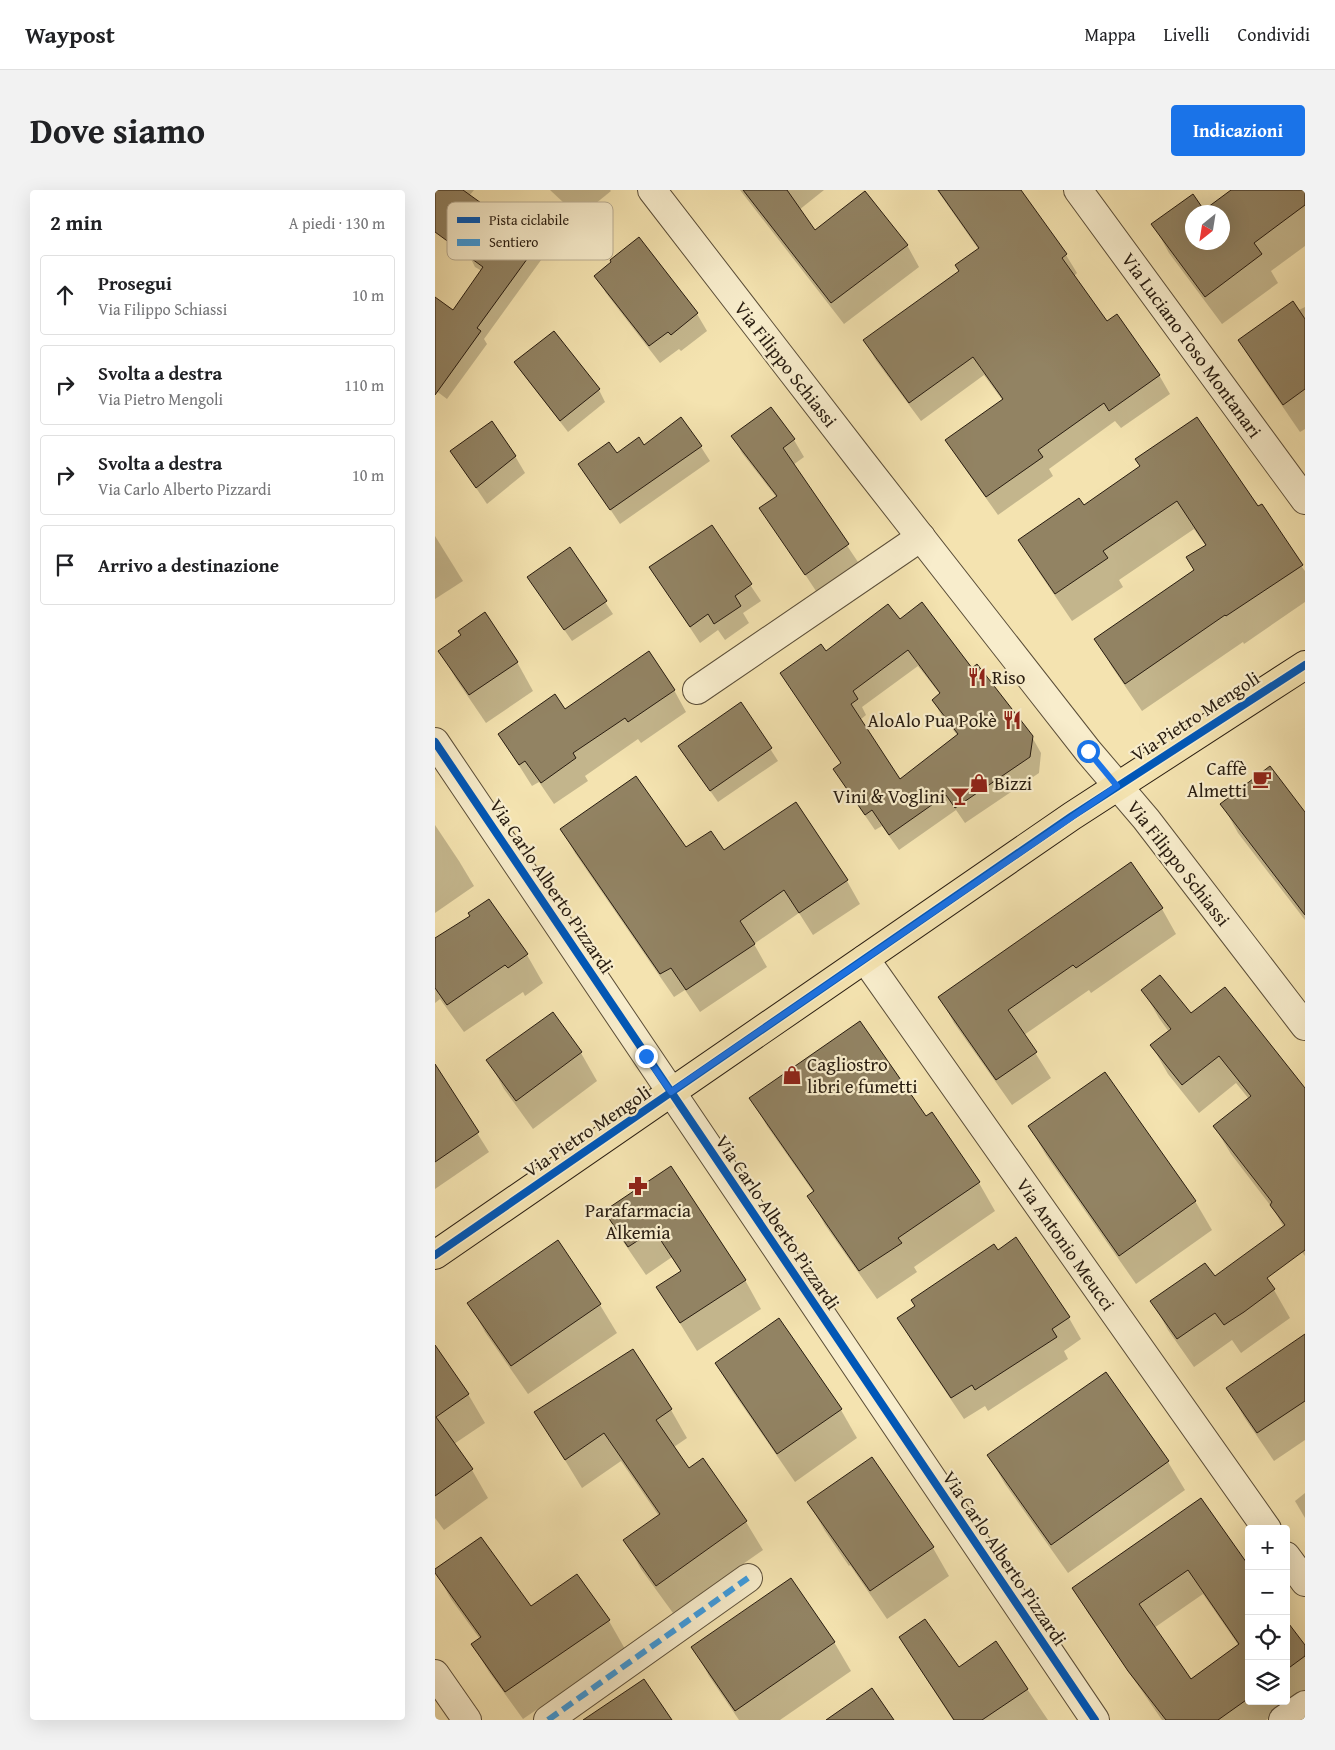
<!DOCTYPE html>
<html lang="it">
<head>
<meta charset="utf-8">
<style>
	body { margin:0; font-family:"Gentium Book Plus",serif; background:#f2f2f2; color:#202124 }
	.controls { position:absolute; right:15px; bottom:15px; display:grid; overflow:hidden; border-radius:5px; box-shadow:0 5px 20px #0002 }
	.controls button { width:45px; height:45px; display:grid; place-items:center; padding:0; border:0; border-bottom:1px solid #e0e0e0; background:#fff; color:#202124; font:25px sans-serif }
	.compass { position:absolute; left:750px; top:15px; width:45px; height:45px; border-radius:50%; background:#fff; box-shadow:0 5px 20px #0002; rotate:210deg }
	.stop { position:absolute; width:15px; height:15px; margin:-11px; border:4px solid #1a73e8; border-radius:50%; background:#fff }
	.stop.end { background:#1a73e8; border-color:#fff; box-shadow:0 1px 5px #0008 }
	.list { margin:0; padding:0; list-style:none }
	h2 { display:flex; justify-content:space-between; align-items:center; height:65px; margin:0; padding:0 20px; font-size:21px }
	h2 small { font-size:16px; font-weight:400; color:#757577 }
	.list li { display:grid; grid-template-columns:32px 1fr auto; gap:15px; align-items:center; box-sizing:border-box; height:80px; margin:0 10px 10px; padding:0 10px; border:1px solid #e0e0e0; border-radius:5px }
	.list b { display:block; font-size:19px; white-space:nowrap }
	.list p { margin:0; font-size:16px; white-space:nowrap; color:#757577 }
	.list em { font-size:16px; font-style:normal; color:#757577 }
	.icon { flex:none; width:28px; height:28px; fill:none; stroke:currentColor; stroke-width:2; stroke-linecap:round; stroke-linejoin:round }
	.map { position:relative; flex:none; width:870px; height:1530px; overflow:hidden; border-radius:5px }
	header { display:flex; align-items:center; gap:30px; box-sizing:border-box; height:70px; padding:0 25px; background:#fff; border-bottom:1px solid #e0e0e0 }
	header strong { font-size:24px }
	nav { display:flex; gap:28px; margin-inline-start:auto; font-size:18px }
	.intro { display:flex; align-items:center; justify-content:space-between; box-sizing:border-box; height:120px; padding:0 30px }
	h1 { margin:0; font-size:35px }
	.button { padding:12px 22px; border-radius:5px; background:#1a73e8; color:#fff; font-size:18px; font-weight:700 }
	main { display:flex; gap:30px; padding:0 30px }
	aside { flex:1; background:#fff; border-radius:5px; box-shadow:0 5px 20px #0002 }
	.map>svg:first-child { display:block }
</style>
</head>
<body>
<header>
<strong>Waypost</strong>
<nav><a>Mappa</a><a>Livelli</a><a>Condividi</a></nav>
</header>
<div class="intro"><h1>Dove siamo</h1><a class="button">Indicazioni</a></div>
<main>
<aside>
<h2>2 min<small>A piedi · 130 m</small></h2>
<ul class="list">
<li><svg class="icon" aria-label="ahead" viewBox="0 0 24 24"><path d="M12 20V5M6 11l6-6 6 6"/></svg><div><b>Prosegui</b><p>Via Filippo Schiassi</p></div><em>10 m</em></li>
<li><svg class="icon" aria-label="right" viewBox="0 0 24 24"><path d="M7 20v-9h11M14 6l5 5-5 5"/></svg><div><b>Svolta a destra</b><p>Via Pietro Mengoli</p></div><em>110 m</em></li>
<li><svg class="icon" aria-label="right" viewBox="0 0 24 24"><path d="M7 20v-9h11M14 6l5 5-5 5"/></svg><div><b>Svolta a destra</b><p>Via Carlo Alberto Pizzardi</p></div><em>10 m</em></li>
<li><svg class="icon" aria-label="arrive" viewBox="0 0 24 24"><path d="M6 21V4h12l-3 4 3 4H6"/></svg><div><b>Arrivo a destinazione</b></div></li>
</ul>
</aside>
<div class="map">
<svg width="870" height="1530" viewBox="0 0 870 1530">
	<rect width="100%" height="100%" fill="#f4e3b0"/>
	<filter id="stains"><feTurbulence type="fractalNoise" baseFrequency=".004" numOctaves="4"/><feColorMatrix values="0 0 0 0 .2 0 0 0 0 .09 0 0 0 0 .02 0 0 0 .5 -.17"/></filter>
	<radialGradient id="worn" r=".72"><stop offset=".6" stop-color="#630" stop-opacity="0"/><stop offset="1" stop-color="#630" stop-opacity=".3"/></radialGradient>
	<g fill="#0003" fill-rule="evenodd">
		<polygon points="0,0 39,0 34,6 102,55 109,66 49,149 52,154 12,209 0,200 0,122 19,122 47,81 40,77 35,67 0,42"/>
		<polygon points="115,0 175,0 176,1 144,27"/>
		<polygon points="305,0 389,0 364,20 379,42 472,55 484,77 409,134"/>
		<polygon points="502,0 585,0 631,65 642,83 639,86 672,132 724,185 735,204 686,238 680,231 614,279 618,286 563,325 523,269 512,250 568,211 549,185 486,231 440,169 430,150 525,81 544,60"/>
		<path d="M 798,0 L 870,0 L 870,56 L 836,81 L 843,93 L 787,134 L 734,63 L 718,34 L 757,5 L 769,22 ZM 758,22 L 788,22 L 788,52 L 758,52 Z"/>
		<polygon points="204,49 262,124 272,141 246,161 244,159 225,173 171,103 161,86"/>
		<polygon points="870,117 870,239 865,242 821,178 804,150"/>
		<polygon points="81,173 164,200 170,212 133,242 88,184"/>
		<polygon points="335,218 359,250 369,267 358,275 423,372 381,401 326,318 342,308 307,263 298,246"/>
		<polygon points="246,229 266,257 275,271 185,334 145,274 209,256"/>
		<polygon points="16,261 80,266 90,283 52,314"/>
		<polygon points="706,277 822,318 870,381 870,412 809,454 808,452 707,521 677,477 661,449 760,381 771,356 759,339 684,390 688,397 637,431 601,378 585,350 648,316"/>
		<polygon points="276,337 326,411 308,423 314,433 290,450 283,440 265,453 216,378"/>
		<polygon points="0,346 28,391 0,409"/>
		<polygon points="135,359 178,424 137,451 101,399"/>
		<path d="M 464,431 L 537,480 L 597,547 L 606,563 L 604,583 L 530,633 L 521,620 L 464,660 L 447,636 L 440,640 L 409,595 L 400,579 L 407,574 L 356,499 L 390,463 ZM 483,476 L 505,504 L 498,510 L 507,526 L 523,546 L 465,591 L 425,530 L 431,525 L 427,517 Z"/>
		<polygon points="27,446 82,472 98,501 51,533 21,489 5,461"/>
		<polygon points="239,500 251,522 206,553 203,549 150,586 153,591 119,614 104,592 97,596 64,544"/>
		<polygon points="306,514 343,571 283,612 252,568"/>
		<polygon points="787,614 870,625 870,730 803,643"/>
		<polygon points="0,635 24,671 39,696 0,723"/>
		<polygon points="127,640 251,659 289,662 412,691 425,714 378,745 364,723 319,754 332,777 265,822 250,800 239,807 140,663"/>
		<polygon points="695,673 727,719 741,744 656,803 654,800 589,845 616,888 577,915 519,833 505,807"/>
		<polygon points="0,750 92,765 108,793 90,806 88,802 29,842 5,809 0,813"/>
		<polygon points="708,800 756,825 870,900 870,1066 852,1043 839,1020 796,964 779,936 814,909 801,893 764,923 733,884 717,856 734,842 724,828"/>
		<polygon points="146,863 162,891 98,939 69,899 53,870"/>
		<polygon points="0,876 54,962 0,999"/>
		<polygon points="316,908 490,928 544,993 560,1021 479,1077 482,1082 442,1109 390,1035 374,1006 379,1003 332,936"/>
		<polygon points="594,936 760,1011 777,1040 701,1094 611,965"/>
		<polygon points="235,978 310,1090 326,1119 262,1161 223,1098 246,1082 237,1067 211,1085 187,1050 171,1022"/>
		<polygon points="123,1052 165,1115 182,1143 93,1204 50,1142 34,1113"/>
		<polygon points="813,1064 839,1100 855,1128 806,1163 797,1150 759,1177 733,1140 717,1111 779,1088"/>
		<polygon points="481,1116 634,1128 646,1149 629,1161 633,1169 553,1221 550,1216 529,1229 476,1150 464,1128"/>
		<polygon points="870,1146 870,1250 839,1271 809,1227 793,1199"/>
		<polygon points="0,1157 33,1204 50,1233 19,1254 37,1280 53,1308 9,1340 0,1328"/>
		<polygon points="281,1174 406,1220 422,1248 360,1292 298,1202"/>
		<polygon points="670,1183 733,1272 750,1300 633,1383 570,1294 553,1265"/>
		<polygon points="236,1220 252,1248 239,1257 254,1279 268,1270 311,1332 328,1360 238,1423 206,1379 190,1350 224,1326 186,1271 147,1298 101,1223"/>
		<polygon points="437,1269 498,1358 514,1386 452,1429 415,1375 414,1376 390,1341 373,1312"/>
		<polygon points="870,1303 870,1328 860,1311"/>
		<path d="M 766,1310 L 814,1380 L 814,1511 L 851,1511 L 851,1432 L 870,1457 L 870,1501 L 831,1530 L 727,1530 L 653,1423 L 639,1399 ZM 768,1404 L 804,1456 L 756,1491 L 719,1438 Z"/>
		<polygon points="0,1381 96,1418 174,1431 190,1459 88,1529 54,1482 37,1454 45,1449 16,1409"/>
		<polygon points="465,1447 523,1479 561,1453 613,1530 518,1530 481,1473"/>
		<polygon points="399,1452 416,1481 345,1530 304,1530 274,1486 258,1457"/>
	</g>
	<g fill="#928363" stroke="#281c10" fill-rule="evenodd">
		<polygon points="0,0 28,0 103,54 42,138 46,141 0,205 0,107 18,120 48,77 0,42"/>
		<polygon points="308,0 352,0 380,40 430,1 473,55 396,113"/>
		<polygon points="503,0 586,0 632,64 627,68 672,131 682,124 725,185 674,221 669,213 603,260 608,267 551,307 510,250 568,209 538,167 474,213 428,150 524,81 520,75 544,58"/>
		<path d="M 796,0 L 870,0 L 870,15 L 819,53 L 827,64 L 770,107 L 716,34 L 758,4 L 769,20 ZM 758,22 L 788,22 L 788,52 L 758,52 Z"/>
		<polygon points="204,47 263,123 236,145 233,142 214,156 159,86 176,72 175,70"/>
		<polygon points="858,111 870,129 870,199 848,215 803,150"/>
		<polygon points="119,141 165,199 125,231 79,172"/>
		<polygon points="336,217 360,249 348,258 414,354 370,385 324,318 342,306 296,246"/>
		<polygon points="246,227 267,256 175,320 143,274 174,252 182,263 204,247 209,255"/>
		<polygon points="762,227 823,316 827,314 868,375 791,426 790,425 690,494 659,449 759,380 751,367 771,355 742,311 668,361 673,368 620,404 583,350 644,308 649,315 705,276 700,269"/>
		<polygon points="57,231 81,266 41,298 15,261"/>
		<polygon points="277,335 317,394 300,406 306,416 279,434 273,424 255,437 214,377"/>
		<polygon points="135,357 172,411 129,440 92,387"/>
		<path d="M 487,412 L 537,478 L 542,474 L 598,546 L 595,567 L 520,618 L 511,605 L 454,645 L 437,620 L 430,625 L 398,579 L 406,573 L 345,483 L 386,454 L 391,461 L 453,414 L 465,429 ZM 473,460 L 505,503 L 497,510 L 523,544 L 465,589 L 416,514 L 423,509 L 418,501 Z"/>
		<polygon points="50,422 83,472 34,505 3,461 26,445 23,441"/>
		<polygon points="214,461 240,500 193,532 190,528 138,563 141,568 106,593 90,571 84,575 63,544 120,504 130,519"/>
		<polygon points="306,512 337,558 275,601 243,556"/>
		<polygon points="835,576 870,622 870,725 785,614"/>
		<polygon points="201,586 251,657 276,641 289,660 361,612 413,690 364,723 349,700 305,731 320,754 251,800 236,778 225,784 125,639"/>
		<polygon points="696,672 728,718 641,778 638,775 573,820 602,862 561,890 503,807"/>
		<polygon points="54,709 93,764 73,778 70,775 12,815 0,798 0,748 35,726 33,723"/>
		<polygon points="725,785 756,823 790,797 870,898 870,1060 832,1088 840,1099 809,1122 789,1135 780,1123 742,1149 715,1111 770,1073 780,1086 850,1035 835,1015 837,1012 778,936 816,906 784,866 747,895 715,855 736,839 706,800"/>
		<polygon points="118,822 147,862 81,911 51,870"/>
		<polygon points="425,831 491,926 497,922 545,992 463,1048 467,1053 424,1081 372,1006 379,1001 314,908"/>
		<polygon points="0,874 44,942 0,972"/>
		<polygon points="670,882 761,1011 684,1066 593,936"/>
		<polygon points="236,976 311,1090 245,1133 221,1097 246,1081 219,1040 193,1057 169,1021"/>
		<polygon points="581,1047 635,1127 617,1139 622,1147 540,1200 537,1195 516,1208 462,1128 480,1116 476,1110 559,1054 563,1060"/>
		<polygon points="123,1050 166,1114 76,1176 32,1113"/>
		<polygon points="344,1128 407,1219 342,1264 280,1173"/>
		<polygon points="870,1144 870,1211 822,1243 791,1198"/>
		<polygon points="0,1155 34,1204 1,1227 38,1279 0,1306"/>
		<polygon points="198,1159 237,1219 221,1230 254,1278 268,1268 312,1331 221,1396 188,1350 225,1324 169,1243 130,1270 99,1222"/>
		<polygon points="671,1182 734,1271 616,1355 552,1265"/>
		<polygon points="437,1267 499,1357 435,1401 372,1312"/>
		<path d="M 766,1308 L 814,1376 L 814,1508 L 783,1530 L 731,1530 L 693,1481 L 637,1398 ZM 753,1380 L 804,1454 L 756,1489 L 704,1414 Z"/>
		<polygon points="46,1347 96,1416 142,1384 175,1430 70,1502 36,1454 46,1447 0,1383 0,1379"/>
		<polygon points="356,1388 400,1452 300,1521 256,1457"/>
		<polygon points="490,1429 524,1477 561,1451 593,1499 547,1530 519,1530 464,1447"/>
		<polygon points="851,1430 870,1455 870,1466 851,1480"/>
		<polygon points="209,1489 237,1530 148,1530"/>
		<polygon points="437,1498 459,1530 391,1530"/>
	</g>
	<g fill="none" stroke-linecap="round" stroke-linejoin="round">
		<g stroke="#5b4e38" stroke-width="30">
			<g id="minor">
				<polyline points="217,0 427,272 653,561 711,629 870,836"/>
				<polyline points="643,0 870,310"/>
				<polyline points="262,500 486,347"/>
				<polyline points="0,552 660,1530"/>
				<polyline points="430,769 832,1339"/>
				<polyline points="851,1366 870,1392"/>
				<polyline points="0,1484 32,1530"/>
				<polyline points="113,1530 313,1388"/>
				<polyline points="848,1530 870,1515"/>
			</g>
		</g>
		<g stroke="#281c10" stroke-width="30">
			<polyline id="major" points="0,1065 637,626 870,475"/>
		</g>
		<use href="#minor" stroke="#f8edcc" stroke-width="28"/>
		<use href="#major" stroke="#f4e3b0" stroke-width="28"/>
		<polyline stroke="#3d9bde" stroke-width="6" stroke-dasharray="12 6" stroke-linecap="butt" points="113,1530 313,1388"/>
		<g stroke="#f8edcc" stroke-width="11">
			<g id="cycleway">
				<polyline points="0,552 660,1530"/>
				<polyline points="0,1065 637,626 870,475"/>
			</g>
		</g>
		<use href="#cycleway" stroke="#0057b8" stroke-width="8"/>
	</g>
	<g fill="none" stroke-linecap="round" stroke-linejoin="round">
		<polyline stroke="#1a73e8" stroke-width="6" points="211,866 236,902 682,596 653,561"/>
	</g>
	<defs>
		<g id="restaurant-bare" transform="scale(1.5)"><path d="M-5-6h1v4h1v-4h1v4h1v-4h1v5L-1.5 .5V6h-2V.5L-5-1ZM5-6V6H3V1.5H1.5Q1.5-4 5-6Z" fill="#8f2418" stroke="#f8edcc" stroke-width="2.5" paint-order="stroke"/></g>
		<g id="cafe-bare" transform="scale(1.5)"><path d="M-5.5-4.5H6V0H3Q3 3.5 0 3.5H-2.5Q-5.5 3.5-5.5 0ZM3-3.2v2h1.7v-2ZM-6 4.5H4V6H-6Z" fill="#8f2418" stroke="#f8edcc" stroke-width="2.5" paint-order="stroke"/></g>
		<g id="shop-bare" transform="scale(1.5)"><path d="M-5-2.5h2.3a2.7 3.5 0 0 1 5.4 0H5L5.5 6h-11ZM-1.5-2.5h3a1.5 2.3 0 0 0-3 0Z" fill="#8f2418" stroke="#f8edcc" stroke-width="2.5" paint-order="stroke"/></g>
		<g id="bar-bare" transform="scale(1.5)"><path d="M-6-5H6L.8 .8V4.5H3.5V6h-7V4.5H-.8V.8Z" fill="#8f2418" stroke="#f8edcc" stroke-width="2.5" paint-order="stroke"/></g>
		<g id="pharmacy-bare" transform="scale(1.5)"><path d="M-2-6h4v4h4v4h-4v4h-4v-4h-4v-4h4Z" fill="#8f2418" stroke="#f8edcc" stroke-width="2.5" paint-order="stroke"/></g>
	</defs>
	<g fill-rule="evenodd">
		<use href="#restaurant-bare" x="542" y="487"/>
		<use href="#restaurant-bare" x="577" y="530"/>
		<use href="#cafe-bare" x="827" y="589"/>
		<use href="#shop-bare" x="544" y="593"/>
		<use href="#bar-bare" x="525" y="606"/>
		<use href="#shop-bare" x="357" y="885"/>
		<use href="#pharmacy-bare" x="203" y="996"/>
	</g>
	<g text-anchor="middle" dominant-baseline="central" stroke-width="4.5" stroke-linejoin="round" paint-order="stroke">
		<g font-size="19" fill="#281c10" stroke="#f8edcc">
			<text transform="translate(757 155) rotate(54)">Via Luciano Toso Montanari</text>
			<text transform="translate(351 174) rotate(52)">Via Filippo Schiassi</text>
			<text transform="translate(760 526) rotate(-33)">Via Pietro Mengoli</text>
			<text transform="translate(744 673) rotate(52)">Via Filippo Schiassi</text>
			<text transform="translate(117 696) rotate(56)">Via Carlo Alberto Pizzardi</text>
			<text transform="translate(152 941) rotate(-34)">Via Pietro Mengoli</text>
			<text transform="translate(343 1032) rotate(56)">Via Carlo Alberto Pizzardi</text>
			<text transform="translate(631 1054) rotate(55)">Via Antonio Meucci</text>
			<text transform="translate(570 1368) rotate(56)">Via Carlo Alberto Pizzardi</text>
		</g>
		<g font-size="19" fill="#281c10" stroke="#f8edcc" text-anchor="start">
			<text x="557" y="487">Riso</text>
			<text x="562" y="530" text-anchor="end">AloAlo Pua Pokè</text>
			<text x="812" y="578" text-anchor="end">Caffè<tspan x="812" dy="22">Almetti</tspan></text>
			<text x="559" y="593">Bizzi</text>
			<text x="510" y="606" text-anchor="end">Vini &amp; Voglini</text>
			<text x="372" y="874">Cagliostro<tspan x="372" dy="22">libri e fumetti</tspan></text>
			<text x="203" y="1020" text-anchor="middle">Parafarmacia<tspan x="203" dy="22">Alkemia</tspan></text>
		</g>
	</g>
	<rect x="12" y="12" width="166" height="58" rx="8" fill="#f8edcc" stroke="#baae94" stroke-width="1"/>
	<rect x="22" y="27" width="23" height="6" fill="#0057b8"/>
	<rect x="22" y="49" width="23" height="7" fill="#3d9bde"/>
	<g font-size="14" fill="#281c10">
		<text x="54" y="35">Pista ciclabile</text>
		<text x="54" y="57">Sentiero</text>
	</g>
	<rect width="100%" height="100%" filter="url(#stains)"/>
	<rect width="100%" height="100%" fill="url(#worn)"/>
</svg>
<div class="controls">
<button>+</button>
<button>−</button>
<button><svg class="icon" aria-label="locate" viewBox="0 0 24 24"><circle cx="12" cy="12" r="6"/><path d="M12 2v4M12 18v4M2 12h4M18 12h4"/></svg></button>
<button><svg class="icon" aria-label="layers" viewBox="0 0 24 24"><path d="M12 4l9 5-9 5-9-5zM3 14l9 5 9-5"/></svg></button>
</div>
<svg class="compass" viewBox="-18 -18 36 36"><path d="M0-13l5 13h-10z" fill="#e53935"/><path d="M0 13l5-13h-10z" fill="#757577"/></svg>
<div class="stop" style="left:653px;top:561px"></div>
<div class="stop end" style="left:211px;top:866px"></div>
</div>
</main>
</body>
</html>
